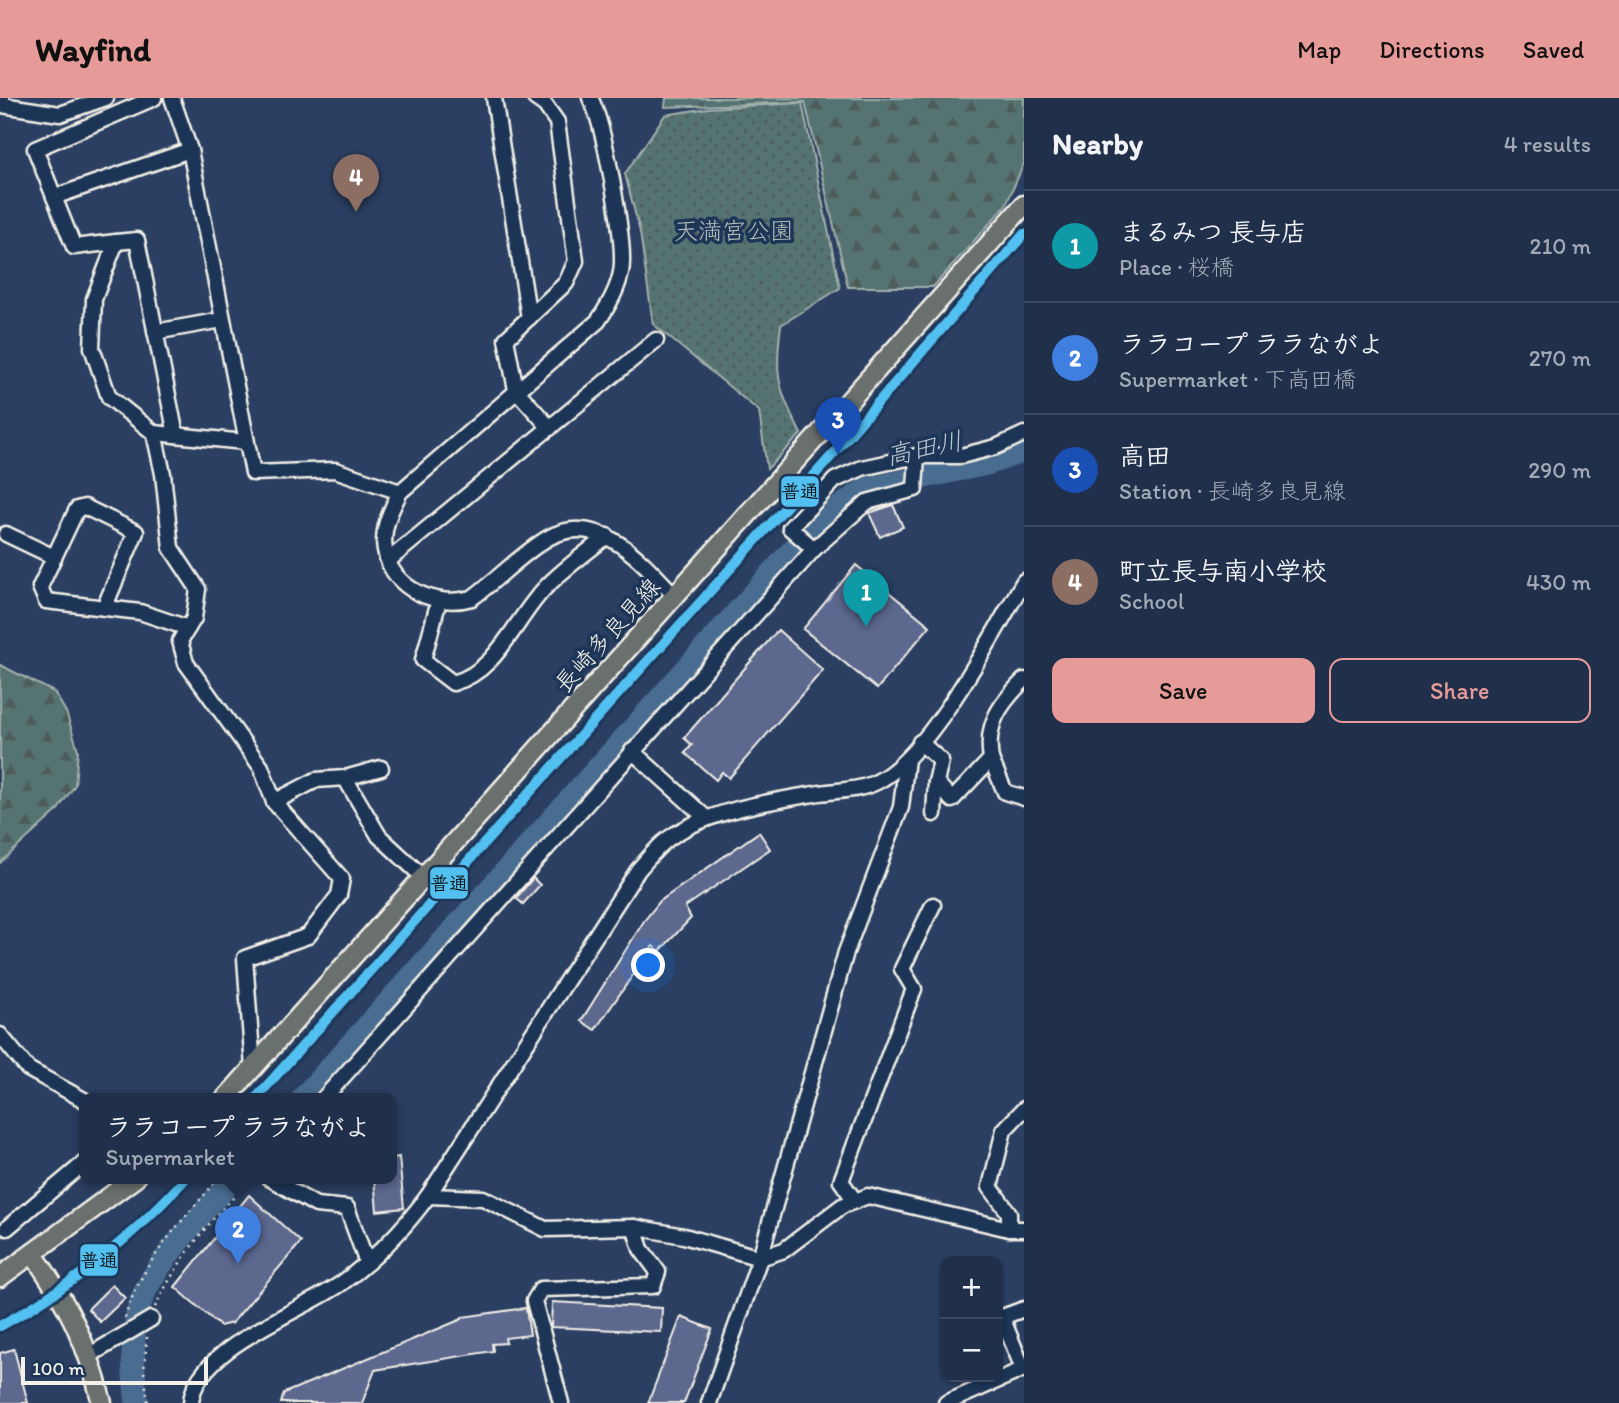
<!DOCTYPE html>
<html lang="en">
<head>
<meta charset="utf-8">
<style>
	body { margin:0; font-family:Itim,"Klee One",sans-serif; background:#2d3b54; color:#f1f3f6 }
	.controls { position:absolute; right:21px; bottom:21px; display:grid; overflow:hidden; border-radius:14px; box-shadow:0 2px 5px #0004 }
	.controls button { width:63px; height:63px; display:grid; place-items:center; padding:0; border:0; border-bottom:2px solid #3d4a62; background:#202f4a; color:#f1f3f6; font:35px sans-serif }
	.scale { position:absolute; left:21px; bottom:18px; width:187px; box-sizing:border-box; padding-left:7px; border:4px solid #f4f1e8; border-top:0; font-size:19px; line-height:24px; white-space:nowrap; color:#f4f1e8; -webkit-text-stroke:5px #1d3557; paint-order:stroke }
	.you { position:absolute; left:649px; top:868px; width:24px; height:24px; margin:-18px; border:5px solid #fff; border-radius:50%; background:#1a73e8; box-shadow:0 0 0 10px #1a73e833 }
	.badge { display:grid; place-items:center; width:46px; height:46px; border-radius:50%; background:#e69b98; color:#fff; font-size:23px; font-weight:700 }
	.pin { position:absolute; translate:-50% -58px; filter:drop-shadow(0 2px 4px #0008) }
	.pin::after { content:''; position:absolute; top:37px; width:24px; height:21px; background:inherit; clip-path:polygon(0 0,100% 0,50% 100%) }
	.popup { position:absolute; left:79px; top:995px; width:318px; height:91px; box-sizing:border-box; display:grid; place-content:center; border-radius:14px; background:#202f4a; filter:drop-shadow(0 2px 5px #0005); font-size:23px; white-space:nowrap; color:#a2a9b5 }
	.popup b { font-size:26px; color:#f1f3f6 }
	.popup::after { content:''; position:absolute; left:50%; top:100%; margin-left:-14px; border:14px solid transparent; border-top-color:#202f4a }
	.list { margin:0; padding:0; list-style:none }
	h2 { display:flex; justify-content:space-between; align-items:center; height:91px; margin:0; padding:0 28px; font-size:30px }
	h2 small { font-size:23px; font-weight:400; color:#a2a9b5 }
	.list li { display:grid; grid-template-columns:46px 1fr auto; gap:21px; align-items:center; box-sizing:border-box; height:112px; padding:0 28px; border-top:2px solid #3d4a62 }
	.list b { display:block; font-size:26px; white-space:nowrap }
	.list p { margin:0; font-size:23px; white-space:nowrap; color:#a2a9b5 }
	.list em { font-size:23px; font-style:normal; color:#a2a9b5 }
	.actions { display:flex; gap:14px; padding:21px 28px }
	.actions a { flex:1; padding:16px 0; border:2px solid #e69b98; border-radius:14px; text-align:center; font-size:24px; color:#e69b98 }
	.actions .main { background:#e69b98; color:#111 }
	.map { position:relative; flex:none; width:1024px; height:1305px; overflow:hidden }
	header { display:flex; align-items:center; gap:42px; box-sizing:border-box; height:98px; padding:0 35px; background:#e69b98; color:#111 }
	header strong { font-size:33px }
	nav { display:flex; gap:38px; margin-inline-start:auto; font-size:24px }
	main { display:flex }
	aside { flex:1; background:#202f4a }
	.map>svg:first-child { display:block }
</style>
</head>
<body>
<header>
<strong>Wayfind</strong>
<nav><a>Map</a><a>Directions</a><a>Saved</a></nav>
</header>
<main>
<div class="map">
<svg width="1024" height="1305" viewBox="0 0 1024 1305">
	<defs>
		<pattern id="green-dots" width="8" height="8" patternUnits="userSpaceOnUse" patternTransform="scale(1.75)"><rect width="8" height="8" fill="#547371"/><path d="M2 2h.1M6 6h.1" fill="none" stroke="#4e5b59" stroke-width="1.8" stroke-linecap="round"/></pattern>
		<pattern id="forest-firs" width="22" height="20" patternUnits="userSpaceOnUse" patternTransform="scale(1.75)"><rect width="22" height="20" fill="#547371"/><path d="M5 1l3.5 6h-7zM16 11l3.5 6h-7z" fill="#4e5b59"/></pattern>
	</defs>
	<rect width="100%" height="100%" fill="#2a3f62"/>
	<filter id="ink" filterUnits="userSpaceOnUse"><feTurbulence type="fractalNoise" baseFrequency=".0143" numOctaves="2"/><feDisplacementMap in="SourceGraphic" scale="14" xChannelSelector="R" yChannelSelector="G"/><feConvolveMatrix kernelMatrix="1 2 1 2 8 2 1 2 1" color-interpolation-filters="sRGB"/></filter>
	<g filter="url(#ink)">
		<path fill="url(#green-dots)" stroke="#a4b2ac" stroke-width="2" d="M 802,5 L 840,190 L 781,227 C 774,278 778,290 801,336 L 767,371 L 759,313 L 653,226 L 640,134 L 625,76 L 665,17 L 708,10 Z"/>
		<g fill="url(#forest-firs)" stroke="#a4b2ac" stroke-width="2">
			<polygon points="666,0 1024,0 1024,65 1006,107 933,189 848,189 805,4 665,9"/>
			<polygon points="0,567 54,594 66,614 78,652 75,687 57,713 0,765"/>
		</g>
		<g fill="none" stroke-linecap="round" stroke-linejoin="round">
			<g stroke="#4a6d91" stroke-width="23">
				<polyline points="303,1000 817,425 866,391 987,366 1024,353"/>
				<path d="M 137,1305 C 133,1275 130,1239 139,1209 C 151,1167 205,1113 234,1080"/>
			</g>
		</g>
		<g fill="#5d678f" stroke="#f4f1e8" stroke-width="2">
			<polygon points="893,407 903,429 880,439 869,415"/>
			<polygon points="856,467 930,528 877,591 803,531"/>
			<polygon points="778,532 823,572 729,680 722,674 716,682 685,655 692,647 684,640"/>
			<polygon points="759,734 770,751 685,809 691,820 659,854 653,848 595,932 581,923 644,823 660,803"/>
			<polygon points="533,780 540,787 523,806 516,800"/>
			<polygon points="399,1059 404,1110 377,1113 374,1080 392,1080 392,1060"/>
			<polygon points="249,1097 301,1144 232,1225 220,1228 175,1189"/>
			<polygon points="112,1187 125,1200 100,1224 88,1211"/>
			<polygon points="552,1204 662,1210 661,1234 551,1229"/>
			<polygon points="526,1210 530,1237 505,1240 506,1245 492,1246 493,1253 375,1272 362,1305 281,1305 284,1295 462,1221 462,1219"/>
			<polygon points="681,1219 712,1231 684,1305 648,1305"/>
			<polygon points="14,1251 28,1305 0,1305 0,1255"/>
		</g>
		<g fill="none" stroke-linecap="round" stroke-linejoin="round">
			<g stroke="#f4f1e8" stroke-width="19">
				<g id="minor">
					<polyline points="2,0 2,7 60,16 106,0"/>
					<polyline points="154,0 35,51 74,149 116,144 94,201 92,250 109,299 154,335 245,344"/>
					<polyline points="172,0 190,52 253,375 335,372 400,394"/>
					<polyline points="494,0 529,220"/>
					<polyline points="535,0 545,7 557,24 576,163 566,185 506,241 516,292 550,330"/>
					<path d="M 590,0 C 604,23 623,136 622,164 C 622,185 609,207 598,223 L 400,394 C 391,412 381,431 385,452 C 392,492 437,510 472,500 C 497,482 521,456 548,440 C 600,411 644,466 675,498"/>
					<polyline points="54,99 190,52"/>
					<polyline points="116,144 137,142 176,337"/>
					<polyline points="155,234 222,222"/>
					<polyline points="154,335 163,376 171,450 198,491 194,520 180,543 186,565 261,669 274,704 342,781 339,797 308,838 245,860 253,970"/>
					<polyline points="6,436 54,459"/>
					<polyline points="814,451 790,430 835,382 862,370 917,358 961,358 996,349 1024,336"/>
					<polyline points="389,462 656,242"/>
					<path d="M 439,502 L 423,562 L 453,585 C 498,573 515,521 545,490 C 563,471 586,455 607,438"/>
					<polyline points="105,508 136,434 85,409 77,411 40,489 46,503 140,514 188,530"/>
					<path d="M 920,644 L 941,663 L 936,684 L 952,702 L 991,661 C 985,626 1000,606 1024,582"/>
					<polyline points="632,653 706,720"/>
					<polyline points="991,661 1005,694 1024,700"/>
					<polyline points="345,680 381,670"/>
					<polyline points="274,704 316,682 345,680 379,738 423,779"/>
					<polyline points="934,716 936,684"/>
					<polyline points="0,937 28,971 84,1002"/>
					<polyline points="324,1000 814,451 867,404 915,391 917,358"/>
					<polyline points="269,1080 316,1107 347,1110 367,1165"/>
					<polyline points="428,1098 483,1100 545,1131 634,1129 684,1138 760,1160 784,1152 842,1108 868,1098 1009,1131 1024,1131"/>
					<polyline points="855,1103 841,1083 914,891 902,871 933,807"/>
					<polyline points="7,1130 84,1065"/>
					<polyline points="1009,1131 1009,1115 990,1089 1004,1032 1024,1011"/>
					<polyline points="90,1257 151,1221"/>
					<polyline points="1023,1271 1002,1219 1024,1211"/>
					<path d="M 191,1305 C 194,1251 301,1214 342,1185 C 376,1160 403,1132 428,1098 L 638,772 C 646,763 654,753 663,745 C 700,713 773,703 820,695 C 840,692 863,693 882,681 C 934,650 992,537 1024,483"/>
					<polyline points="561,1305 534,1203 541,1191 653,1188 658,1174 641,1151 634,1129"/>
					<polyline points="709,1305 760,1160 846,854 901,709 907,661"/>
					<polyline points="946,1305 1024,1271"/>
				</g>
			</g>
			<g stroke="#f4f1e8" stroke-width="23">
				<g id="major">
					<polyline points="226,1000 1024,107"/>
					<path d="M 33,1156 C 69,1208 87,1244 102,1305"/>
					<polyline points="0,1179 135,1080"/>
				</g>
			</g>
			<g stroke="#f4f1e8" stroke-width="2.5" stroke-dasharray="2 5" stroke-linecap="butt">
				<path d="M 155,1209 C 178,1162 214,1113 256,1080"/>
				<path d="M 125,1220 C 141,1164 181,1124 219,1080"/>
				<polyline points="147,1239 144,1273 148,1305"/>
			</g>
			<use href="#minor" stroke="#1d3557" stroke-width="14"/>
			<use href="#major" stroke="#6b706d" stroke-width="18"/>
			<g stroke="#1d3557" stroke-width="16">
				<g id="rail-1">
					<polyline points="256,1000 835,354 1024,136"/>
					<path d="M 0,1228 C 71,1189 131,1141 186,1080"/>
				</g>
			</g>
			<use href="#rail-1" stroke="#53c0f2" stroke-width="10"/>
		</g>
	</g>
	<g text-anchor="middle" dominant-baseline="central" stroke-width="7" stroke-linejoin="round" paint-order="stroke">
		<g font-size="24" fill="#b4bfb8" stroke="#1d3557">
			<text x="734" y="132">天満宮公園</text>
		</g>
		<g font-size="24" fill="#f4f1e8" stroke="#1d3557">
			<text transform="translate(607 537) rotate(-48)">長崎多良見線</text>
		</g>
		<g font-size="26" font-style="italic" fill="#b8c3ca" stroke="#1d3557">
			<text transform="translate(924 350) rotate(-12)">高田川</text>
		</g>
	</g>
	<g stroke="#1d3557" stroke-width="2.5">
		<rect x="780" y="377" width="40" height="33" rx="7" fill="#53c0f2"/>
		<rect x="429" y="768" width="40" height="34" rx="7" fill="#53c0f2"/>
		<rect x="79" y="1145" width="40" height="34" rx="7" fill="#53c0f2"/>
	</g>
	<g font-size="19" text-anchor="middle" font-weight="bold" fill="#111">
		<text x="800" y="400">普通</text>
		<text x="449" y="792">普通</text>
		<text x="99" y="1169">普通</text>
	</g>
</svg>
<div class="controls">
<button>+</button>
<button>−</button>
</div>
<div class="scale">100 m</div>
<div class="you"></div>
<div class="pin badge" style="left:866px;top:529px;background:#0f9aa8">1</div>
<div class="pin badge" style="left:238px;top:1166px;background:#3f7fe0">2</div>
<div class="popup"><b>ララコープ ララながよ</b>Supermarket</div>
<div class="pin badge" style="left:838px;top:357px;background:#1a4fb4">3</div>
<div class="pin badge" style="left:356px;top:114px;background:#8d6e63">4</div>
</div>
<aside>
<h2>Nearby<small>4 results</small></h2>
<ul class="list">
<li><span class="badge" style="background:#0f9aa8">1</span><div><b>まるみつ 長与店</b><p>Place · 桜橋</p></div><em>210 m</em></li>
<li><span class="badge" style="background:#3f7fe0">2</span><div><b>ララコープ ララながよ</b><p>Supermarket · 下高田橋</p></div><em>270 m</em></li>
<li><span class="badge" style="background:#1a4fb4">3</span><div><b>高田</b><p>Station · 長崎多良見線</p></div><em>290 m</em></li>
<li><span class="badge" style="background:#8d6e63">4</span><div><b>町立長与南小学校</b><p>School</p></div><em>430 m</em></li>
</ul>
<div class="actions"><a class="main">Save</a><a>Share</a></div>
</aside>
</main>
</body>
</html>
